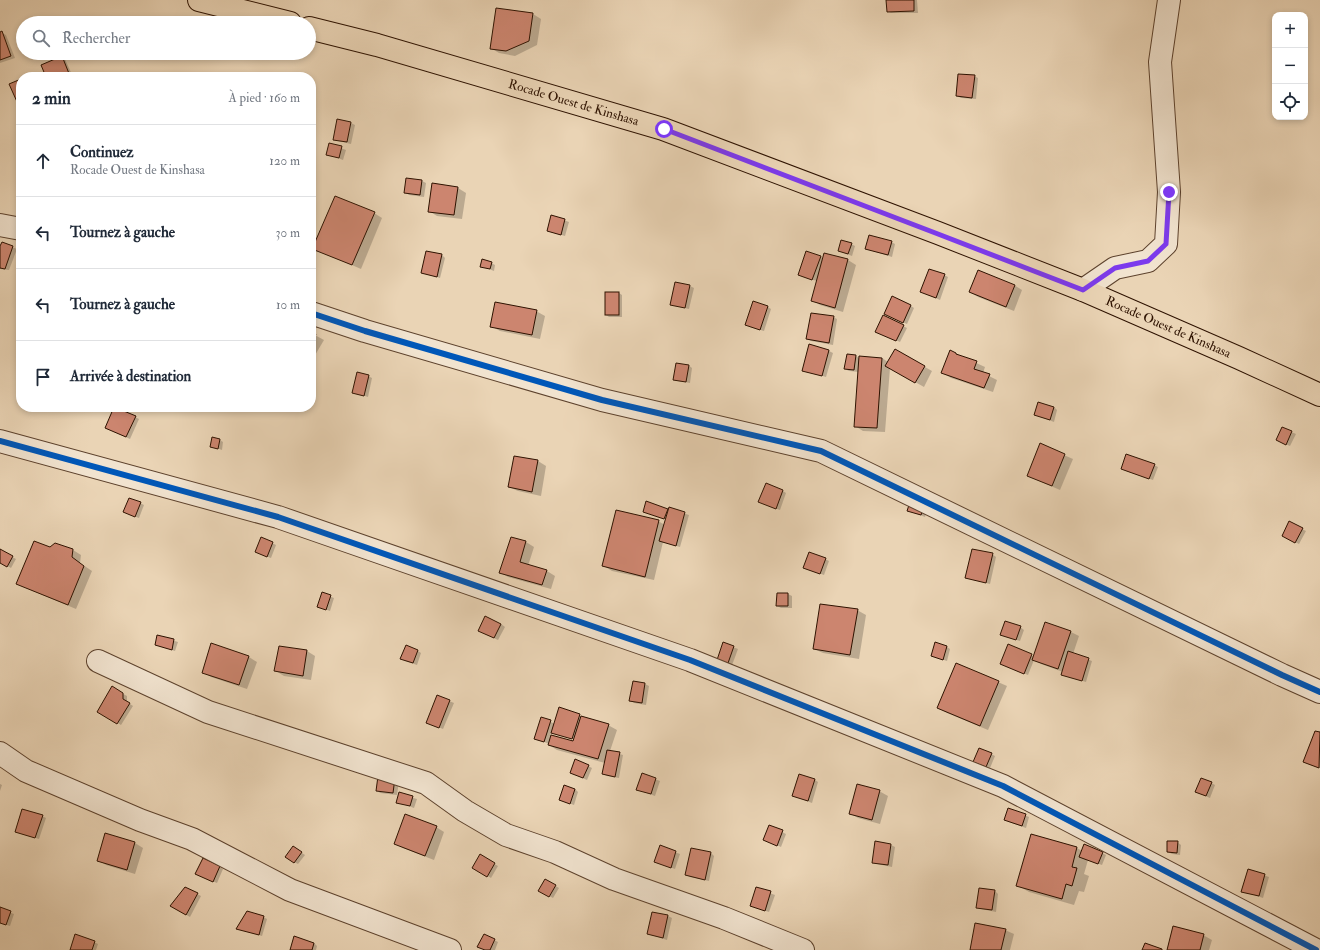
<!DOCTYPE html>
<html lang="fr">
<head>
<meta charset="utf-8">
<style>
	body { margin:0; font-family:"IM FELL Double Pica",serif; background:#f6f6f7; color:#1f2937 }
	.controls { position:absolute; right:12px; top:12px; display:grid; overflow:hidden; border-radius:8px; box-shadow:0 2px 6px #0003 }
	.controls button { width:36px; height:36px; display:grid; place-items:center; padding:0; border:0; border-bottom:1px solid #e0e1e3; background:#fff; color:#1f2937; font:20px sans-serif }
	.stop { position:absolute; width:12px; height:12px; margin:-9px; border:3px solid #7c3aed; border-radius:50%; background:#fff }
	.stop.end { background:#7c3aed; border-color:#fff; box-shadow:0 1px 4px #0008 }
	.list { margin:0; padding:0; list-style:none }
	h2 { display:flex; justify-content:space-between; align-items:center; height:52px; margin:0; padding:0 16px; font-size:17px }
	h2 small { font-size:13px; font-weight:400; color:#747a83 }
	.list li { display:grid; grid-template-columns:26px 1fr auto; gap:12px; align-items:center; box-sizing:border-box; height:72px; padding:0 16px; border-top:1px solid #e0e1e3 }
	.list b { display:block; font-size:15px; white-space:nowrap }
	.list p { margin:0; font-size:13px; white-space:nowrap; color:#747a83 }
	.list em { font-size:13px; font-style:normal; color:#747a83 }
	.icon { flex:none; width:22px; height:22px; fill:none; stroke:currentColor; stroke-width:2; stroke-linecap:round; stroke-linejoin:round }
	.map { position:relative; flex:none; width:1320px; height:950px; overflow:hidden }
	.search { position:absolute; background:#fff; box-shadow:0 2px 6px #0003; left:16px; top:16px; width:300px; height:44px; display:flex; align-items:center; gap:10px; box-sizing:border-box; padding:0 14px; border-radius:22px; color:#747a83; font-size:15px }
	.panel { position:absolute; background:#fff; box-shadow:0 2px 6px #0003; left:16px; top:72px; width:300px; height:340px; border-radius:16px }
	.map>svg:first-child { display:block }
</style>
</head>
<body>
<div class="map">
<svg width="1320" height="950" viewBox="0 0 1320 950">
	<rect width="100%" height="100%" fill="#ead4b5"/>
	<filter id="stains"><feTurbulence type="fractalNoise" baseFrequency=".005" numOctaves="4"/><feColorMatrix values="0 0 0 0 .2 0 0 0 0 .09 0 0 0 0 .02 0 0 0 .5 -.17"/></filter>
	<radialGradient id="worn" r=".72"><stop offset=".6" stop-color="#630" stop-opacity="0"/><stop offset="1" stop-color="#630" stop-opacity=".3"/></radialGradient>
	<g fill="#0003" fill-rule="evenodd">
		<polygon points="887,0 917,0 918,13 891,13 888,11"/>
		<polygon points="497,9 533,14 541,19 537,45 515,56 499,53 491,48"/>
		<polygon points="0,33 2,33 6,35 15,58 0,63"/>
		<polygon points="62,57 65,59 73,77 47,77 42,65"/>
		<polygon points="974,76 978,78 976,99 961,98 957,96"/>
		<polygon points="338,120 351,123 355,125 351,144 338,141 334,139"/>
		<polygon points="330,144 346,150 343,160 327,154"/>
		<polygon points="422,181 426,183 424,197 409,195 405,192"/>
		<polygon points="433,185 458,188 466,193 462,219 437,216 429,211"/>
		<polygon points="374,213 382,218 361,269 313,248"/>
		<polygon points="552,216 569,222 565,236 548,231"/>
		<polygon points="891,242 895,244 892,257 866,249"/>
		<polygon points="2,243 17,249 9,270 0,269 0,249"/>
		<polygon points="851,244 855,246 852,256 839,251"/>
		<polygon points="825,254 848,260 856,265 843,312 820,305 812,300 817,281 803,277 821,257 823,258"/>
		<polygon points="442,255 445,258 440,278 422,272"/>
		<polygon points="491,263 495,265 494,271 481,266"/>
		<polygon points="944,275 948,277 940,300 922,292"/>
		<polygon points="676,283 690,286 694,288 689,309 675,306 671,304"/>
		<polygon points="1014,285 1022,290 1014,311 978,297 970,292"/>
		<polygon points="619,293 622,295 622,317 609,317 606,315"/>
		<polygon points="911,306 914,308 907,324 889,316"/>
		<polygon points="768,307 771,309 764,331 750,327"/>
		<polygon points="536,311 545,316 540,339 500,331 491,326"/>
		<polygon points="833,317 837,319 833,345 811,341 807,339"/>
		<polygon points="903,326 907,328 900,342 880,333"/>
		<polygon points="311,333 324,340 311,362"/>
		<polygon points="895,350 932,371 924,387 890,368 885,432 863,431 855,426 859,372 849,371 845,369 856,356 860,359 860,357 882,358 888,362"/>
		<polygon points="829,351 833,353 826,377 803,370"/>
		<polygon points="950,351 985,367 983,373 997,380 993,392 951,378 943,373"/>
		<polygon points="688,365 692,368 690,383 678,381 674,379"/>
		<polygon points="368,376 372,378 368,397 353,392"/>
		<polygon points="1054,407 1057,410 1054,422 1035,415"/>
		<polygon points="135,417 139,419 130,439 110,430"/>
		<polygon points="1282,428 1296,434 1290,446 1281,442"/>
		<polygon points="220,440 223,442 222,450 211,446"/>
		<polygon points="1041,445 1073,459 1060,490 1028,476"/>
		<polygon points="515,457 538,461 546,466 541,496 518,491 509,487"/>
		<polygon points="1154,465 1158,467 1153,480 1126,471"/>
		<polygon points="783,491 786,493 780,510 763,504"/>
		<polygon points="140,503 144,505 139,518 128,514"/>
		<polygon points="670,509 689,515 680,547 663,542 654,580 612,571 604,566 658,521 665,525 667,520 644,511 667,510 669,511"/>
		<polygon points="927,510 925,517 912,512"/>
		<polygon points="1302,529 1306,531 1299,544 1287,538"/>
		<polygon points="511,538 526,542 534,547 528,566 547,571 555,576 551,589 508,577 500,572"/>
		<polygon points="272,543 276,545 271,558 260,554"/>
		<polygon points="50,548 73,550 81,555 80,563 92,571 76,609 26,588"/>
		<polygon points="1,551 16,559 11,568 0,562"/>
		<polygon points="992,554 996,557 990,584 970,579"/>
		<polygon points="825,559 829,561 824,575 804,568"/>
		<polygon points="323,594 334,598 330,611 322,608"/>
		<polygon points="778,594 788,594 792,596 792,608 781,608 777,606"/>
		<polygon points="857,610 866,615 859,659 823,653 814,649"/>
		<polygon points="1046,623 1071,632 1079,636 1073,654 1092,661 1086,682 1066,676 1063,672 1041,664 1034,660 1028,675 1001,664 1031,655 1034,657"/>
		<polygon points="501,624 505,627 498,640 483,633"/>
		<polygon points="1020,627 1024,630 1020,641 1005,636"/>
		<polygon points="158,636 178,642 175,651 156,645"/>
		<polygon points="723,643 738,649 731,668 721,664"/>
		<polygon points="212,645 249,657 257,662 247,689 211,677 203,672"/>
		<polygon points="280,647 307,651 315,656 311,680 284,676 276,671"/>
		<polygon points="947,647 950,649 947,661 932,656"/>
		<polygon points="418,651 421,653 417,665 405,661"/>
		<polygon points="957,664 1007,686 988,730 947,713 938,708"/>
		<polygon points="633,682 645,684 649,686 646,705 634,703 630,700"/>
		<polygon points="112,688 127,696 127,702 133,706 121,725 98,711"/>
		<polygon points="438,696 454,703 443,729 431,724"/>
		<path d="M 579,715 L 608,725 L 617,730 L 610,751 L 623,755 L 619,778 L 607,776 L 603,774 L 605,763 L 557,750 L 549,745 L 549,744 L 535,738 L 542,718 L 555,724 ZM 552,732 L 575,740 L 574,743 L 551,736 Z"/>
		<polygon points="1316,732 1320,734 1320,768 1308,764"/>
		<polygon points="991,754 995,756 990,768 978,763"/>
		<polygon points="588,766 592,768 587,780 571,773"/>
		<polygon points="642,774 660,781 655,796 641,791"/>
		<polygon points="815,780 818,782 812,803 793,796"/>
		<polygon points="399,781 397,795 380,793 377,790"/>
		<polygon points="1211,783 1215,785 1210,798 1196,792"/>
		<polygon points="0,784 2,785 0,791"/>
		<polygon points="575,789 578,792 574,805 560,800"/>
		<polygon points="879,791 888,796 880,824 858,818 850,813"/>
		<polygon points="399,794 417,799 414,808 397,802"/>
		<polygon points="1009,809 1029,817 1026,828 1009,822"/>
		<polygon points="42,816 46,818 39,839 16,832"/>
		<polygon points="770,826 786,834 781,847 768,841"/>
		<polygon points="436,827 444,832 434,860 403,848 395,843"/>
		<polygon points="106,835 135,843 143,848 135,874 106,865 98,860"/>
		<polygon points="1032,835 1077,848 1082,851 1102,853 1106,855 1102,865 1088,860 1084,874 1089,876 1084,892 1079,891 1074,905 1029,892 1017,885"/>
		<polygon points="876,842 891,845 895,847 892,867 877,864 873,862"/>
		<polygon points="1177,842 1181,845 1180,855 1172,854 1168,852"/>
		<polygon points="661,847 680,854 675,869 656,862"/>
		<polygon points="297,850 305,855 298,864 294,862"/>
		<polygon points="711,853 714,856 709,881 690,877 686,875"/>
		<polygon points="480,856 498,866 491,878 473,867"/>
		<polygon points="220,867 223,869 217,883 200,876"/>
		<polygon points="1248,870 1269,877 1263,898 1242,891"/>
		<polygon points="545,880 559,888 553,898 540,891"/>
		<polygon points="185,888 201,896 190,917 171,906"/>
		<polygon points="756,888 775,895 769,912 751,906"/>
		<polygon points="995,891 998,894 996,912 981,909 977,907"/>
		<polygon points="0,909 14,914 10,926 0,923"/>
		<polygon points="653,913 668,916 672,918 667,940 648,934"/>
		<polygon points="263,917 267,919 262,936 237,928"/>
		<polygon points="1005,930 1014,934 1010,950 971,950"/>
		<polygon points="484,935 498,942 495,950 486,950"/>
		<polygon points="1203,935 1212,940 1209,950 1168,950"/>
		<polygon points="94,942 98,944 96,950 71,950"/>
		<polygon points="314,943 317,946 316,950 291,950"/>
	</g>
	<g fill="#cc856f" stroke="#2e1200">
		<polygon points="886,0 914,0 914,11 887,12"/>
		<polygon points="496,8 533,13 529,41 506,51 490,49"/>
		<polygon points="2,31 11,56 0,60 0,32"/>
		<polygon points="62,56 70,76 46,77 41,65"/>
		<polygon points="958,74 975,75 972,98 956,96"/>
		<polygon points="21,79 21,103 18,104 9,84"/>
		<polygon points="337,119 351,122 347,142 333,140"/>
		<polygon points="329,143 342,146 339,158 326,155"/>
		<polygon points="406,178 422,180 420,195 404,193"/>
		<polygon points="432,183 458,187 454,215 428,212"/>
		<polygon points="335,196 375,212 352,265 312,249"/>
		<polygon points="551,215 565,219 561,235 547,231"/>
		<polygon points="869,235 892,241 888,255 865,249"/>
		<polygon points="841,240 852,243 848,254 838,251"/>
		<polygon points="2,242 13,246 5,269 0,268 0,246"/>
		<polygon points="426,251 442,254 437,277 421,273"/>
		<polygon points="806,251 821,256 812,280 798,275"/>
		<polygon points="824,253 848,259 835,308 811,301"/>
		<polygon points="482,259 492,262 490,269 480,267"/>
		<polygon points="929,269 945,274 936,298 920,292"/>
		<polygon points="978,270 1015,285 1006,307 969,292"/>
		<polygon points="675,282 690,285 685,308 670,305"/>
		<rect x="605" y="292" width="14" height="23"/>
		<polygon points="892,296 911,305 903,323 884,314"/>
		<polygon points="753,301 768,306 760,330 745,325"/>
		<polygon points="495,302 537,310 532,335 490,327"/>
		<polygon points="811,313 834,316 829,343 806,339"/>
		<polygon points="883,315 904,325 896,341 875,332"/>
		<polygon points="311,331 316,334 311,343"/>
		<polygon points="809,344 829,350 822,376 802,371"/>
		<polygon points="895,349 925,366 915,383 885,366"/>
		<polygon points="950,350 956,353 956,354 977,361 974,369 990,374 984,388 941,373"/>
		<polygon points="847,354 856,355 854,370 844,369"/>
		<polygon points="859,356 882,358 877,428 854,427"/>
		<polygon points="676,363 689,365 686,382 673,380"/>
		<polygon points="357,372 369,375 364,396 352,393"/>
		<polygon points="1038,402 1054,407 1050,420 1034,415"/>
		<polygon points="114,407 136,416 126,437 105,428"/>
		<polygon points="1282,427 1292,431 1286,445 1276,440"/>
		<polygon points="212,437 220,439 218,449 210,447"/>
		<polygon points="1040,443 1065,454 1052,486 1027,476"/>
		<polygon points="1126,454 1155,464 1149,479 1121,469"/>
		<polygon points="514,456 538,460 532,492 508,487"/>
		<polygon points="766,483 783,490 776,509 758,502"/>
		<polygon points="129,498 141,502 135,517 123,512"/>
		<polygon points="646,501 668,509 664,519 643,512"/>
		<polygon points="910,502 924,507 921,515 907,511"/>
		<polygon points="669,507 685,512 676,546 659,541"/>
		<polygon points="616,510 659,520 645,577 602,566"/>
		<polygon points="1289,521 1303,528 1295,543 1282,536"/>
		<polygon points="261,537 273,542 267,557 255,552"/>
		<polygon points="511,537 526,541 520,562 547,570 542,585 499,573"/>
		<polygon points="34,541 50,547 55,543 73,549 72,557 84,566 68,605 16,584"/>
		<polygon points="0,549 13,556 7,567 0,563"/>
		<polygon points="972,549 993,553 986,583 965,578"/>
		<polygon points="809,552 826,558 820,574 803,568"/>
		<polygon points="322,592 331,595 326,610 317,607"/>
		<polygon points="777,593 788,593 788,606 776,606"/>
		<polygon points="820,604 858,609 850,655 813,649"/>
		<polygon points="485,616 501,624 494,638 478,631"/>
		<polygon points="1005,621 1021,626 1016,640 1000,635"/>
		<polygon points="1045,622 1071,631 1058,669 1032,660"/>
		<polygon points="157,635 174,639 172,650 155,645"/>
		<polygon points="723,642 734,646 727,666 716,663"/>
		<polygon points="935,642 947,646 943,660 931,656"/>
		<polygon points="211,643 249,656 239,685 202,673"/>
		<polygon points="1008,644 1032,654 1024,674 1000,664"/>
		<polygon points="406,645 418,650 413,663 400,659"/>
		<polygon points="279,646 307,650 303,676 274,671"/>
		<polygon points="1068,651 1089,658 1082,681 1061,675"/>
		<polygon points="956,663 999,681 980,726 937,708"/>
		<polygon points="633,681 645,683 642,703 629,701"/>
		<polygon points="112,686 123,693 123,699 130,703 117,724 97,712"/>
		<polygon points="437,695 450,700 439,728 426,723"/>
		<polygon points="559,707 580,714 572,739 551,733"/>
		<polygon points="581,716 609,724 598,759 548,745 551,735 573,741"/>
		<polygon points="541,717 551,720 544,742 534,739"/>
		<polygon points="1315,731 1320,732 1319,768 1303,762"/>
		<polygon points="979,748 992,753 986,767 973,762"/>
		<polygon points="607,750 620,752 615,777 602,774"/>
		<polygon points="575,759 589,765 583,778 570,773"/>
		<polygon points="642,773 656,778 651,794 636,790"/>
		<polygon points="799,774 815,779 808,801 792,796"/>
		<polygon points="378,776 395,778 393,793 376,791"/>
		<polygon points="1201,778 1212,782 1206,796 1195,792"/>
		<polygon points="857,784 880,790 872,820 849,814"/>
		<polygon points="564,785 575,789 570,804 559,800"/>
		<polygon points="399,792 413,796 410,806 396,803"/>
		<polygon points="1008,808 1026,814 1022,826 1004,820"/>
		<polygon points="22,809 43,815 35,838 15,832"/>
		<polygon points="405,814 437,826 425,856 394,844"/>
		<polygon points="769,825 783,830 777,846 763,840"/>
		<polygon points="105,833 135,842 127,870 97,861"/>
		<polygon points="1031,834 1077,847 1072,867 1077,868 1072,886 1066,884 1062,899 1016,886"/>
		<polygon points="875,841 891,844 888,865 872,863"/>
		<polygon points="1167,841 1178,841 1177,853 1167,852"/>
		<polygon points="1084,844 1103,852 1098,864 1079,857"/>
		<polygon points="660,845 676,851 671,868 654,862"/>
		<polygon points="293,846 302,852 294,863 285,857"/>
		<polygon points="691,848 711,852 705,880 685,875"/>
		<polygon points="480,854 495,863 487,877 472,868"/>
		<polygon points="203,858 220,866 213,882 195,874"/>
		<polygon points="1248,869 1265,874 1259,896 1241,892"/>
		<polygon points="545,879 556,885 549,897 538,891"/>
		<polygon points="185,887 198,893 186,915 170,906"/>
		<polygon points="756,887 771,891 765,911 750,906"/>
		<polygon points="979,888 995,890 992,910 976,908"/>
		<polygon points="0,907 11,911 6,925 0,923"/>
		<polygon points="247,911 264,916 259,935 236,929"/>
		<polygon points="652,912 668,915 663,938 647,934"/>
		<polygon points="975,923 1006,929 1001,950 970,950"/>
		<polygon points="1173,926 1204,934 1200,950 1167,950"/>
		<polygon points="75,934 95,941 92,950 70,950"/>
		<polygon points="484,934 495,939 490,950 485,950 477,947"/>
		<polygon points="294,936 314,943 312,950 290,950"/>
		<polygon points="1145,943 1162,949 1162,950 1142,950"/>
	</g>
	<g fill="none" stroke-linecap="round" stroke-linejoin="round">
		<g stroke="#5d422d" stroke-width="24">
			<g id="minor">
				<polyline points="0,225 21,229"/>
				<polyline points="1083,290 1115,268 1148,261 1166,244 1169,192 1160,62 1169,0"/>
				<polyline points="311,313 365,331 602,400 821,451 1282,675 1320,692"/>
				<polyline points="0,441 278,517 690,660 1003,786 1316,950"/>
				<polyline points="98,661 208,712 426,783 465,811 506,835 555,852 614,879 724,918 803,950"/>
				<polyline points="0,753 26,771 140,820 192,839 290,890 450,950"/>
			</g>
		</g>
		<g stroke="#2e1200" stroke-width="24">
			<g id="major">
				<polyline points="199,0 290,23"/>
				<path id="s1" d="M 309,28 L 377,45 L 663,129 L 938,233 L 1083,290 L 1239,358 L 1320,395"/>
			</g>
		</g>
		<use href="#minor" stroke="#f1e3cf" stroke-width="22"/>
		<use href="#major" stroke="#ead4b5" stroke-width="22"/>
		<g stroke="#f1e3cf" stroke-width="8">
			<g id="cycleway">
				<polyline points="311,313 365,331 602,400 821,451 1282,675 1320,692"/>
				<polyline points="0,441 278,517 690,660 1003,786 1316,950"/>
			</g>
		</g>
		<use href="#cycleway" stroke="#0057b8" stroke-width="6"/>
	</g>
	<g fill="none" stroke-linecap="round" stroke-linejoin="round">
		<polyline stroke="#7c3aed" stroke-width="5" points="664,129 938,234 1083,290 1115,268 1148,261 1166,244 1169,192"/>
	</g>
	<g text-anchor="middle" dominant-baseline="central" stroke-width="4" stroke-linejoin="round" paint-order="stroke">
		<g font-size="13" fill="#2e1200" stroke="#f1e3cf">
			<text stroke="none"><textPath href="#s1" startOffset="275">Rocade Ouest de Kinshasa</textPath></text>
			<text stroke="none"><textPath href="#s1" startOffset="911">Rocade Ouest de Kinshasa</textPath></text>
		</g>
	</g>
	<rect width="100%" height="100%" filter="url(#stains)"/>
	<rect width="100%" height="100%" fill="url(#worn)"/>
</svg>
<div class="controls">
<button>+</button>
<button>−</button>
<button><svg class="icon" aria-label="locate" viewBox="0 0 24 24"><circle cx="12" cy="12" r="6"/><path d="M12 2v4M12 18v4M2 12h4M18 12h4"/></svg></button>
</div>
<div class="stop" style="left:664px;top:129px"></div>
<div class="stop end" style="left:1169px;top:192px"></div>
<div class="search"><svg class="icon" aria-label="search" viewBox="0 0 24 24"><circle cx="10" cy="10" r="6"/><path d="M15 15l6 6"/></svg>Rechercher</div>
<section class="panel">
<h2>2 min<small>À pied · 160 m</small></h2>
<ul class="list">
<li><svg class="icon" aria-label="ahead" viewBox="0 0 24 24"><path d="M12 20V5M6 11l6-6 6 6"/></svg><div><b>Continuez</b><p>Rocade Ouest de Kinshasa</p></div><em>120 m</em></li>
<li><svg class="icon" aria-label="left" viewBox="0 0 24 24"><path d="M17 20v-9H6M10 6l-5 5 5 5"/></svg><div><b>Tournez à gauche</b></div><em>30 m</em></li>
<li><svg class="icon" aria-label="left" viewBox="0 0 24 24"><path d="M17 20v-9H6M10 6l-5 5 5 5"/></svg><div><b>Tournez à gauche</b></div><em>10 m</em></li>
<li><svg class="icon" aria-label="arrive" viewBox="0 0 24 24"><path d="M6 21V4h12l-3 4 3 4H6"/></svg><div><b>Arrivée à destination</b></div></li>
</ul>
</section>
</div>
</body>
</html>
